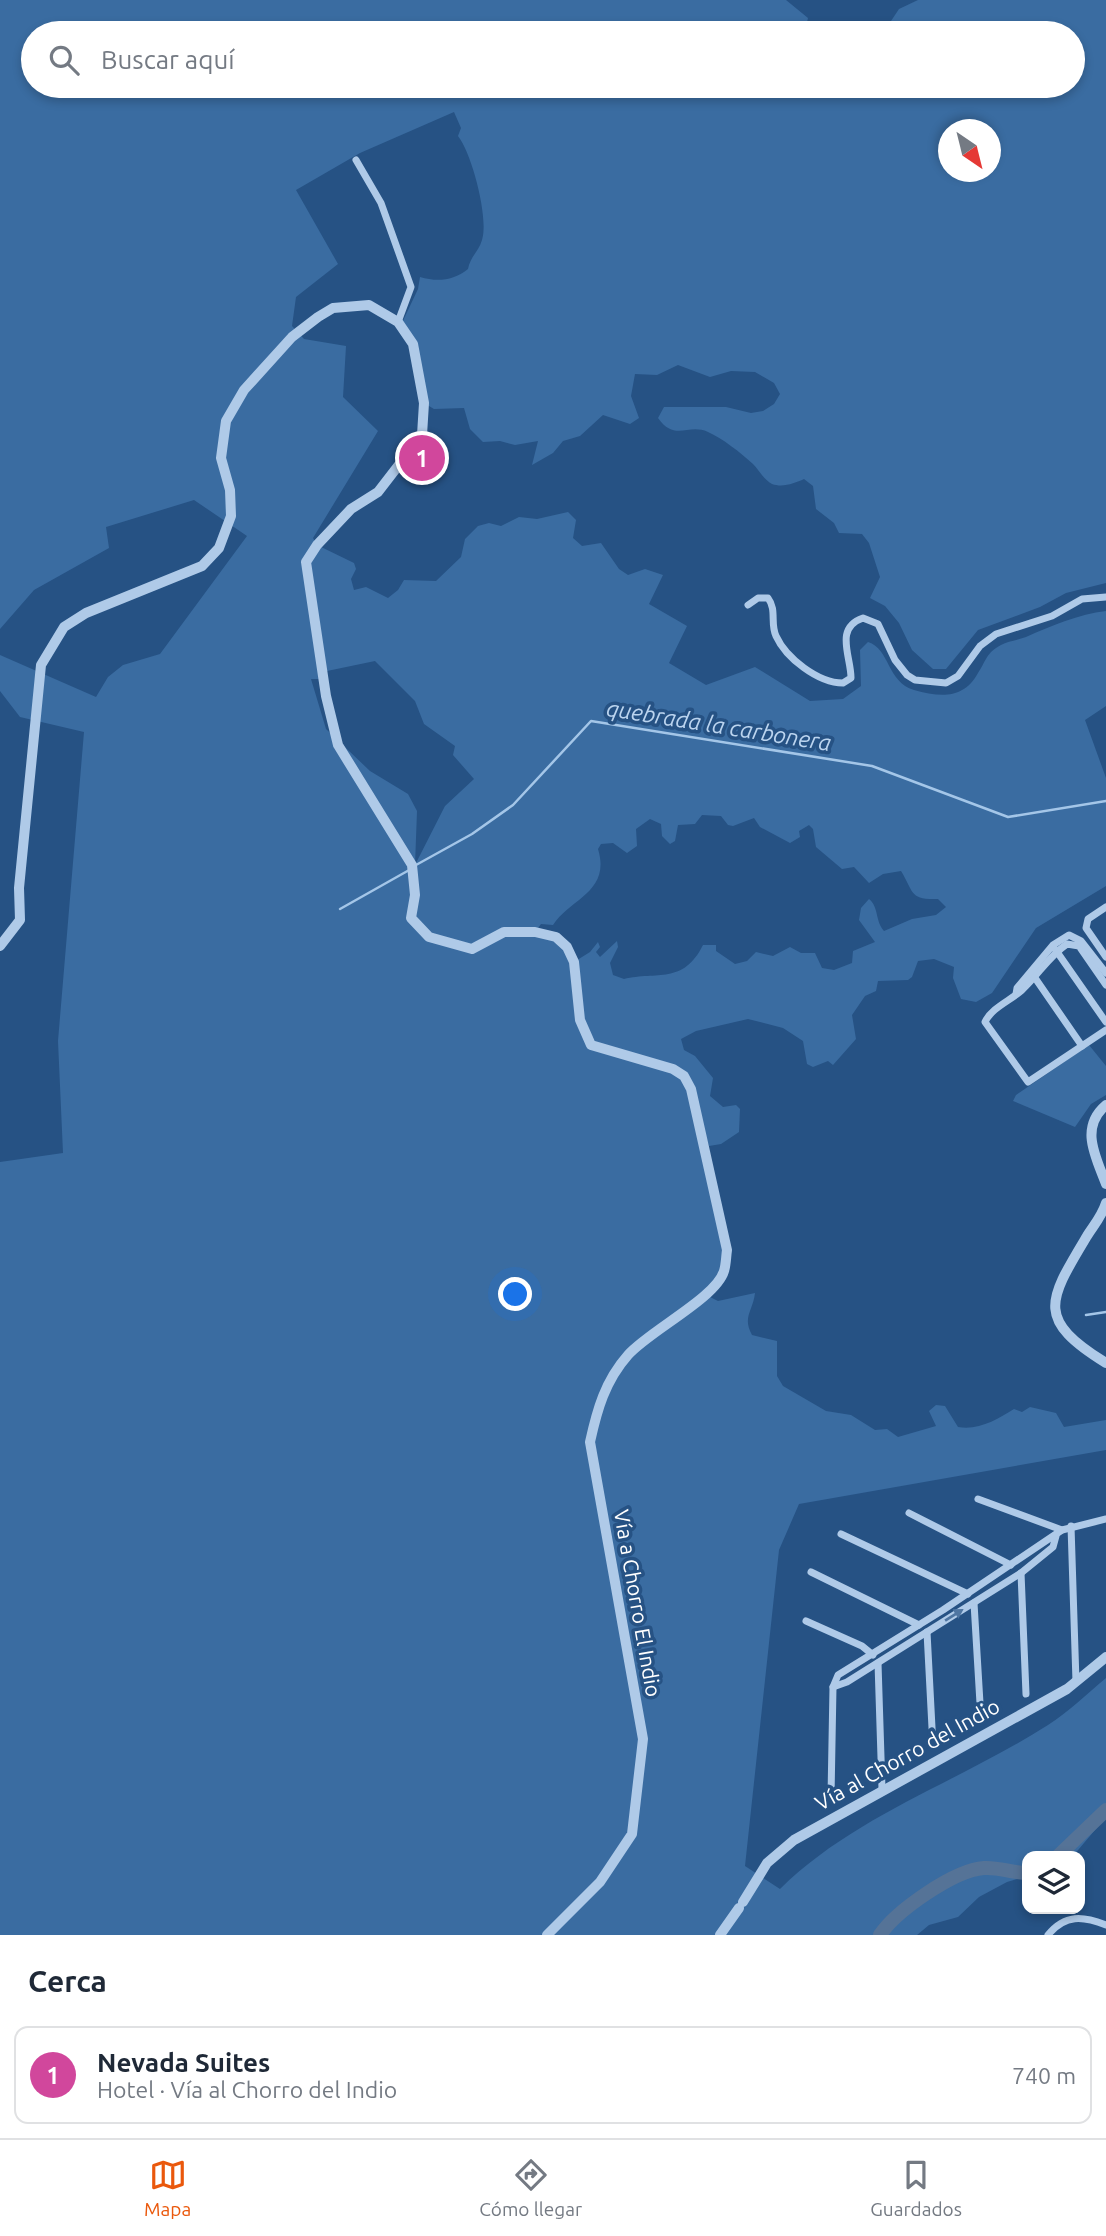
<!DOCTYPE html>
<html lang="es">
<head>
<meta charset="utf-8">
<style>
	body { margin:0; font-family:Ubuntu,sans-serif; background:#f6f6f7; color:#1f2937 }
	.controls { position:absolute; right:21px; bottom:21px; display:grid; overflow:hidden; border-radius:14px; box-shadow:0 4px 10px #0003 }
	.controls button { width:63px; height:63px; display:grid; place-items:center; padding:0; border:0; border-bottom:2px solid #e0e1e3; background:#fff; color:#1f2937; font:35px sans-serif }
	.compass { position:absolute; left:938px; top:119px; width:63px; height:63px; border-radius:50%; background:#fff; box-shadow:0 4px 10px #0003; rotate:145deg }
	.you { position:absolute; left:516px; top:1295px; width:24px; height:24px; margin:-18px; border:5px solid #fff; border-radius:50%; background:#1a73e8; box-shadow:0 0 0 10px #1a73e833 }
	.badge { display:grid; place-items:center; width:46px; height:46px; border-radius:50%; background:#ea580c; color:#fff; font-size:23px; font-weight:700 }
	.pin { position:absolute; translate:-50% -50%; border:4px solid #fff; box-shadow:0 2px 7px #0006 }
	.list { margin:0; padding:0; list-style:none }
	h2 { display:flex; justify-content:space-between; align-items:center; height:91px; margin:0; padding:0 28px; font-size:30px }
	h2 small { font-size:23px; font-weight:400; color:#747a83 }
	.list li { display:grid; grid-template-columns:46px 1fr auto; gap:21px; align-items:center; box-sizing:border-box; height:98px; margin:0 14px 14px; padding:0 14px; border:2px solid #e0e1e3; border-radius:14px }
	.list b { display:block; font-size:26px; white-space:nowrap }
	.list p { margin:0; font-size:23px; white-space:nowrap; color:#747a83 }
	.list em { font-size:23px; font-style:normal; color:#747a83 }
	.icon { flex:none; width:38px; height:38px; fill:none; stroke:currentColor; stroke-width:2; stroke-linecap:round; stroke-linejoin:round }
	.map { position:relative; flex:none; width:1106px; height:1935px; overflow:hidden }
	.search { position:absolute; background:#fff; box-shadow:0 4px 10px #0003; left:21px; right:21px; top:21px; height:77px; display:flex; align-items:center; gap:18px; box-sizing:border-box; padding:0 24px; border-radius:38px; color:#747a83; font-size:26px }
	.sheet { height:203px; background:#fff }
	nav { display:flex; justify-content:space-around; align-items:center; box-sizing:border-box; height:98px; border-top:2px solid #e0e1e3; background:#fff; font-size:19px; color:#747a83 }
	nav a { display:grid; justify-items:center; gap:4px }
	nav .on { color:#ea580c }
	.map>svg:first-child { display:block }
</style>
</head>
<body>
<div class="map">
<svg width="1106" height="1935" viewBox="0 0 1106 1935">
	<rect width="100%" height="100%" fill="#265284"/>
	<g fill="#3a6ca1" fill-rule="evenodd">
		<path d="M 0,0 L 786,0 L 808,18 L 806,26 L 796,33 L 33,33 L 33,86 L 1073,86 L 1073,33 L 855,33 L 871,26 L 889,24 L 899,9 L 918,0 L 1106,0 L 1106,583 L 1066,593 L 1040,607 L 978,630 L 946,669 L 933,669 L 912,650 L 899,623 L 885,606 L 870,598 L 880,577 L 869,543 L 862,534 L 839,533 L 834,523 L 816,509 L 813,486 L 804,479 C 795,483 783,488 772,484 C 764,480 759,470 753,464 C 741,453 722,438 708,432 C 688,423 675,442 658,418 L 664,407 L 726,407 L 751,413 L 763,411 L 774,404 L 780,394 L 774,383 L 755,372 L 731,371 L 710,377 L 678,365 L 657,375 L 635,374 L 631,396 L 639,418 L 630,424 L 603,415 L 580,436 L 563,441 L 553,453 L 532,465 L 538,441 L 515,445 L 500,441 L 483,442 L 470,429 L 464,408 L 434,409 L 424,403 L 413,344 L 401,325 L 418,289 L 420,277 C 437,282 453,281 468,269 C 470,257 479,251 482,240 C 489,218 472,154 458,136 L 461,128 L 454,112 L 360,153 L 296,190 L 338,264 L 296,297 L 292,326 L 304,339 L 346,346 L 343,397 L 378,431 L 313,538 L 317,545 L 354,563 L 356,569 L 351,579 L 354,590 L 366,587 L 388,598 L 398,590 L 404,580 L 436,581 L 461,557 L 465,539 L 478,526 L 489,523 L 501,526 L 519,517 L 537,519 L 568,512 L 576,520 L 573,538 L 582,546 L 601,543 L 619,569 L 628,575 L 645,569 L 663,575 L 649,604 L 687,626 L 669,663 L 706,685 L 755,667 L 810,701 L 843,699 L 861,686 L 860,650 L 868,642 C 890,649 887,682 914,690 C 940,697 963,700 978,673 C 986,661 986,653 1001,645 C 1008,641 1018,640 1026,637 C 1051,626 1079,614 1106,611 L 1106,706 L 1085,720 L 1106,778 L 1106,886 L 1036,928 L 992,993 L 976,1002 L 961,999 L 953,978 L 954,967 L 934,959 L 918,961 L 912,977 L 908,980 L 878,981 L 876,991 L 865,996 L 852,1015 L 856,1039 L 833,1065 L 828,1061 L 813,1067 L 807,1064 L 803,1041 L 783,1028 L 748,1019 L 696,1031 L 681,1039 L 684,1050 L 695,1056 L 713,1078 L 710,1096 L 723,1107 L 736,1105 L 740,1109 L 739,1132 L 721,1144 L 709,1146 L 695,1100 L 727,1250 L 724,1273 L 706,1295 L 718,1301 L 755,1293 C 753,1311 742,1317 752,1335 L 777,1341 L 777,1376 L 783,1386 L 826,1411 L 851,1415 L 875,1430 L 887,1429 L 898,1437 L 936,1426 L 929,1411 L 936,1405 L 945,1406 L 958,1427 C 978,1431 998,1419 1014,1409 L 1022,1412 L 1030,1407 L 1056,1413 L 1064,1427 L 1106,1420 L 1106,1450 L 799,1504 L 779,1550 L 745,1866 L 780,1889 C 855,1815 959,1782 1048,1725 C 1068,1712 1087,1694 1106,1678 L 1106,1817 L 1073,1856 L 1027,1856 L 1027,1876 L 1007,1882 L 979,1897 L 958,1917 L 929,1925 L 917,1935 L 0,1935 L 0,1162 L 63,1153 L 58,1041 L 84,732 L 20,717 L 0,691 L 0,655 L 96,697 L 108,677 L 123,665 L 160,654 L 247,536 L 194,500 L 106,527 L 109,548 L 34,590 L 0,629 ZM 948,130 L 990,130 L 990,172 L 948,172 ZM 375,661 L 415,701 L 424,724 L 455,746 L 453,755 L 474,779 L 445,806 L 415,865 L 417,811 L 408,794 L 370,771 L 326,729 L 311,679 L 325,679 L 327,671 ZM 702,815 L 721,816 L 728,825 L 733,826 L 754,818 L 760,827 L 790,843 L 800,837 L 799,831 L 809,825 L 813,829 L 816,847 L 842,869 L 854,867 L 869,883 L 883,874 L 901,871 C 914,892 909,900 938,899 L 946,907 L 936,915 L 912,919 L 884,931 C 875,921 879,907 869,899 L 861,908 L 859,920 L 875,942 L 853,951 L 852,963 L 834,970 L 822,968 L 815,953 L 801,953 L 790,947 L 773,956 L 756,952 L 747,961 L 735,964 L 716,951 L 716,945 L 703,945 C 683,985 657,971 624,979 L 613,975 L 610,963 L 618,947 L 617,941 L 600,957 L 596,952 L 600,947 L 598,942 L 590,952 L 574,962 L 556,937 L 535,932 L 541,924 L 553,925 C 571,898 611,892 598,849 L 601,844 L 613,843 L 627,853 L 637,846 L 636,829 L 650,819 L 661,824 L 662,836 L 670,844 L 675,841 L 678,825 L 695,824 Z"/>
		<polygon points="1089,1045 1106,1066 1106,1095 1091,1104 1075,1127 1013,1101 1016,1095"/>
	</g>
	<g fill="none" stroke-linecap="round" stroke-linejoin="round">
		<g stroke="#a4c6e8" stroke-width="2.5">
			<polyline points="416,865 472,834 513,805 591,721 872,766 1008,817 1106,801"/>
			<polyline points="340,909 411,869"/>
			<polyline points="1086,1315 1106,1312"/>
		</g>
		<g stroke="#557397" stroke-width="14">
			<polyline points="1058,1856 1106,1810"/>
			<path d="M 880,1935 C 896,1911 954,1870 984,1868 C 999,1867 1012,1873 1027,1873"/>
		</g>
		<g stroke="#afcae8" stroke-width="7">
			<polyline points="356,160 381,203 411,287 398,322"/>
			<path d="M 748,605 L 758,598 L 768,598 C 777,610 770,623 776,636 C 786,658 818,683 843,683 L 851,678 C 851,656 834,628 863,618 L 878,624 L 895,660 L 907,675 L 915,680 L 946,683 L 958,676 L 980,646 L 996,634 L 1052,616 L 1082,599 L 1106,597"/>
			<polyline points="1106,907 1088,919 1086,928 1106,957"/>
			<polyline points="1055,949 1106,1022"/>
			<polyline points="1033,975 1082,1046"/>
			<path d="M 1106,985 L 1079,946 L 1067,944 C 1049,956 1039,974 1023,989 C 1012,1000 992,1007 985,1022 L 1028,1082 L 1106,1030"/>
			<polyline points="1016,994 1017,988 1053,945 1069,935 1081,941 1106,973"/>
			<polyline points="978,1499 1062,1530"/>
			<polyline points="909,1513 1011,1565"/>
			<polyline points="1071,1526 1076,1682"/>
			<polyline points="841,1534 968,1594"/>
			<polyline points="811,1572 919,1625"/>
			<polyline points="1021,1573 1026,1694"/>
			<polyline points="974,1603 981,1720"/>
			<polyline points="806,1621 862,1646 873,1655"/>
			<polyline points="927,1632 933,1747"/>
			<polyline points="878,1663 882,1789"/>
			<polyline points="833,1687 847,1682 1021,1573 1053,1547 1056,1536"/>
			<polyline points="831,1797 833,1687 838,1675 943,1610 1062,1530 1106,1519"/>
			<path d="M 1048,1935 C 1065,1914 1083,1916 1106,1925"/>
		</g>
		<g stroke="#afcae8" stroke-width="10">
			<path d="M 0,946 L 20,920 L 19,888 L 41,665 L 64,627 L 86,613 L 202,566 L 219,548 L 231,516 L 230,490 L 221,458 L 226,421 L 244,390 L 292,337 L 318,317 L 333,308 L 369,305 L 398,322 L 413,344 L 424,403 L 422,435 L 378,492 L 351,509 L 317,545 L 306,562 L 326,696 L 338,745 L 412,865 L 415,895 L 411,918 L 429,937 L 472,949 L 504,932 L 535,932 L 556,937 L 567,947 L 574,962 L 580,1020 L 591,1045 L 673,1069 L 684,1076 L 691,1089 L 727,1250 C 726,1257 726,1265 724,1271 C 716,1298 649,1331 628,1355 C 605,1381 597,1410 590,1442 L 643,1739 L 632,1834 L 600,1882 L 547,1935"/>
			<path d="M 1106,1105 C 1079,1128 1096,1157 1106,1184"/>
			<path d="M 1106,1203 C 1102,1216 1094,1225 1087,1236 C 1048,1301 1035,1319 1106,1363"/>
			<polyline points="743,1902 767,1863 794,1840 1067,1689 1106,1657"/>
			<polyline points="720,1935 739,1908"/>
		</g>
	</g>
	<defs><path id="oneway-solid" d="M-6-.8H1V-3.2L6.5 0L1 3.2V.8H-6Z" transform="scale(1.75)"/></defs>
	<use fill="#4f76a2" href="#oneway-solid" transform="translate(954 1615) rotate(-32)"/>
	<g text-anchor="middle" dominant-baseline="central" stroke-width="7" stroke-linejoin="round" paint-order="stroke">
		<g font-size="21" fill="#fff" stroke="#265284">
			<text transform="translate(638 1603) rotate(80)">Vía a Chorro El Indio</text>
			<text transform="translate(907 1754) rotate(-29)">Vía al Chorro del Indio</text>
		</g>
		<g font-size="23" font-style="italic" fill="#bbd4ef" stroke="#265284">
			<text transform="translate(719 725) rotate(9)">quebrada la carbonera</text>
		</g>
	</g>
</svg>
<div class="controls">
<button><svg class="icon" aria-label="layers" viewBox="0 0 24 24"><path d="M12 4l9 5-9 5-9-5zM3 14l9 5 9-5"/></svg></button>
</div>
<svg class="compass" viewBox="-18 -18 36 36"><path d="M0-13l5 13h-10z" fill="#e53935"/><path d="M0 13l5-13h-10z" fill="#747a83"/></svg>
<div class="you"></div>
<div class="pin badge" style="left:422px;top:458px;background:#d1479c">1</div>
<div class="search"><svg class="icon" aria-label="search" viewBox="0 0 24 24"><circle cx="10" cy="10" r="6"/><path d="M15 15l6 6"/></svg>Buscar aquí</div>
</div>
<section class="sheet">
<h2>Cerca<small></small></h2>
<ul class="list">
<li><span class="badge" style="background:#d1479c">1</span><div><b>Nevada Suites</b><p>Hotel · Vía al Chorro del Indio</p></div><em>740 m</em></li>
</ul>
</section>
<nav>
<a class="on"><svg class="icon" aria-label="map" viewBox="0 0 24 24"><path d="M3 6l6-2 6 2 6-2v14l-6 2-6-2-6 2zM9 4v14M15 6v14"/></svg>Mapa</a>
<a><svg class="icon" aria-label="directions" viewBox="0 0 24 24"><path d="M12 3l9 9-9 9-9-9zM9 14v-3h6M13 9l2 2-2 2"/></svg>Cómo llegar</a>
<a><svg class="icon" aria-label="saved" viewBox="0 0 24 24"><path d="M7 4h10v16l-5-4-5 4z"/></svg>Guardados</a>
</nav>
</body>
</html>
